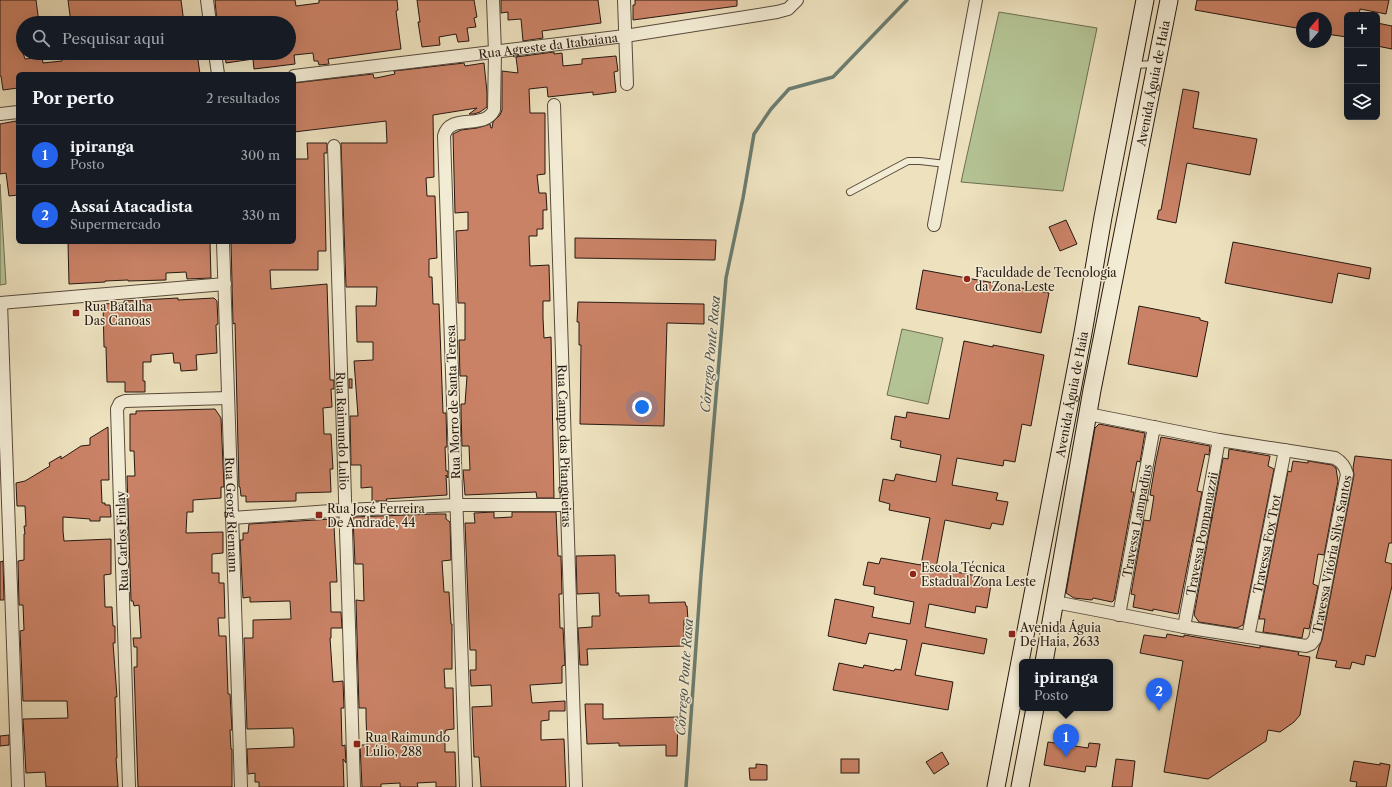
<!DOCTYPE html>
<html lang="pt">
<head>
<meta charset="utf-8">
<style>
	body { margin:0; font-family:"Libre Caslon Text",serif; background:#20242c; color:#f1f3f6 }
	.controls { position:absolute; right:12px; top:12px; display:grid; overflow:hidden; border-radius:6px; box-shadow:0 4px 16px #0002 }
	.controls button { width:36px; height:36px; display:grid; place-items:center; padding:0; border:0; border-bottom:1px solid #363941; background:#171b24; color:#f1f3f6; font:20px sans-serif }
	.compass { position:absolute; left:1296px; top:12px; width:36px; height:36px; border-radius:50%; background:#171b24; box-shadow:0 4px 16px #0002; rotate:20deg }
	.you { position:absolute; left:642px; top:407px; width:14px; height:14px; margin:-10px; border:3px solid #fff; border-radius:50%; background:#1a73e8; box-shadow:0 0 0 6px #1a73e833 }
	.badge { display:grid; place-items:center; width:26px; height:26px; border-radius:50%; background:#2563eb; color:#fff; font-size:13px; font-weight:700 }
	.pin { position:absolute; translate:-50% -33px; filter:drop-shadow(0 1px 2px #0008) }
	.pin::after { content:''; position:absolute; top:21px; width:14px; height:12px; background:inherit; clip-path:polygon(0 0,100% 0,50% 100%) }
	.popup { position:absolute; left:1019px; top:659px; width:94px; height:52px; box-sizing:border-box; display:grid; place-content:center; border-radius:6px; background:#171b24; filter:drop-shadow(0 1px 3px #0005); font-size:13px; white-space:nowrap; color:#9ea1a6 }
	.popup b { font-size:15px; color:#f1f3f6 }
	.popup::after { content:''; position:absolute; left:50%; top:100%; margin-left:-8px; border:8px solid transparent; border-top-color:#171b24 }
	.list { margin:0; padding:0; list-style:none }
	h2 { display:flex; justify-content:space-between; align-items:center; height:52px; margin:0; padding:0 16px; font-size:17px }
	h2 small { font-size:13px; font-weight:400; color:#9ea1a6 }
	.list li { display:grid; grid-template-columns:26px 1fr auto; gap:12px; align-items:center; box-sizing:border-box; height:60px; padding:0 16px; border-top:1px solid #363941 }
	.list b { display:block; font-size:15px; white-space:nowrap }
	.list p { margin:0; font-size:13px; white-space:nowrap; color:#9ea1a6 }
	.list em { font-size:13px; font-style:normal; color:#9ea1a6 }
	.icon { flex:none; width:22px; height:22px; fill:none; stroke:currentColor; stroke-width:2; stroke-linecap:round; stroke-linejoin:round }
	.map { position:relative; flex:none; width:1392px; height:787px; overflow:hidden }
	.search { position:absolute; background:#171b24; box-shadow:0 4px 16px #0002; left:16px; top:16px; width:280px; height:44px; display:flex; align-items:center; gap:10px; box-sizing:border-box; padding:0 14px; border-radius:22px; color:#9ea1a6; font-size:15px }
	.panel { position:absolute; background:#171b24; box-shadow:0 4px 16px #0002; left:16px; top:72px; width:280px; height:172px; border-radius:6px }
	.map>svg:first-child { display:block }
</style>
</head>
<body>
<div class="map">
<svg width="1392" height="787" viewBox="0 0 1392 787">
	<rect width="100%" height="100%" fill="#ede1be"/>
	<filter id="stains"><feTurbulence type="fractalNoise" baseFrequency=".005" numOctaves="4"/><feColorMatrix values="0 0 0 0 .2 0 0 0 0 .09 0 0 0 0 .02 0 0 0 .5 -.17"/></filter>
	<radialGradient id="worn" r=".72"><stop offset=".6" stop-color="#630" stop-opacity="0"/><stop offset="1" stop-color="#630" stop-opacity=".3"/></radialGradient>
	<g fill="#b4c394" stroke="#6d6e52">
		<polygon points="999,12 1097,28 1063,191 961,182"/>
		<polygon points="0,184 6,284 0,285"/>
		<polygon points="902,329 943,338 928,404 887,395"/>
	</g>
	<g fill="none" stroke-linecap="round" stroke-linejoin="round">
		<polyline stroke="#6b7c6f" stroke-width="3.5" points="686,787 701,575 726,278 743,198 754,134 771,109 789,89 833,77 907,0"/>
	</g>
	<g fill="#ca8266" stroke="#261811">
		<polygon points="0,0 36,0 39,23 23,23 23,53 25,59 42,57 43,63 62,61 61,53 109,53 110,58 135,55 135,53 197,53 200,74 18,74 18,88 3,90 1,76 0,76"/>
		<polygon points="68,0 181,0 184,23 71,23"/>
		<polygon points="215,0 295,0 296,6 319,3 319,0 397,0 398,10 396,11 401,49 328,59 329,64 319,65 318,61 314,61 313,53 294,55 295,64 254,69 253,59 226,63 225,53 289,53 289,23 217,23"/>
		<polygon points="417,0 474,0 477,17 474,18 476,27 467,28 469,41 458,42 456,34 439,37 440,45 422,47 418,22 420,22"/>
		<polygon points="501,0 598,0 601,23 542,31 543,38 523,41 521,19 508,20 508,12 501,13"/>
		<polygon points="635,0 737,0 737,6 633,20 633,5 635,5"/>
		<polygon points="1197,0 1389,0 1386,14 1360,9 1359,15 1347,15 1347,37 1326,34 1326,18 1302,18 1302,29 1195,10"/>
		<polygon points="1377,23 1392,26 1392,49 1377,46"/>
		<polygon points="554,52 554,54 562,53 563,66 582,64 582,59 616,56 618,71 614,72 616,92 593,95 593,92 548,97 547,87 529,89 530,113 545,113 545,174 537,175 539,193 546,193 547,210 543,210 543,229 537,229 537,236 529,236 530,266 549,265 550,301 543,301 543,318 544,338 551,337 554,498 537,498 536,492 465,495 463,470 470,470 469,446 462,446 461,412 461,404 465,404 467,376 460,376 459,340 465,340 465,303 458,303 456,231 468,230 468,212 455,213 453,134 461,130 477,128 490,124 491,128 492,128 493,122 500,115 502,110 502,71 518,73 516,57"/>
		<polygon points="464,63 465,66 484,63 487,92 487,107 480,112 474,114 469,114 477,108 433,115 434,177 426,178 427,196 435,196 437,258 429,259 429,277 432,277 433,304 439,304 443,413 446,413 447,447 445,447 446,471 448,471 448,478 446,475 447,495 386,499 387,501 372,501 372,487 361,488 361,465 351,465 350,416 358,416 354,361 373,360 373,342 357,342 356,306 376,306 377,287 346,287 341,143 387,143 386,121 294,132 294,83 373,74 374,78 376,78 395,74 394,71"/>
		<polygon points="1183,89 1199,92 1193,128 1257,139 1250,175 1187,163 1176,223 1157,219 1159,210 1161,210"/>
		<polygon points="16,121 18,130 18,195 9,196 6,173 0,174 0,124"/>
		<polygon points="307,143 327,143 327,153 324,153 326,251 318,251 318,270 270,270 271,289 327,284 330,380 334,380 334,389 331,389 332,407 323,408 324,434 331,434 333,469 330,469 331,492 296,493 296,501 246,502 246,496 241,496 240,487 239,487 235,323 233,324 231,242 294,242 294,159 308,159"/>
		<polygon points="1066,220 1077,244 1060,251 1049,227"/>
		<polygon points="575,238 716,240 715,260 575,258"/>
		<polygon points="68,242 210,242 211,278 187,279 186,272 166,273 166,280 128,281 128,280 105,281 105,282 69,284"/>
		<polygon points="1233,242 1339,262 1371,268 1369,279 1338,273 1332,303 1225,283"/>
		<polygon points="923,270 1049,293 1041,333 916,309"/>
		<polygon points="178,298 178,300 214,298 217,301 218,324 216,325 217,353 196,355 197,370 181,371 180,363 174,363 173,353 151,355 151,362 143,362 143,381 145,381 145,392 125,392 125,382 107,382 106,347 104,347 103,304 124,303 124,301"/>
		<polygon points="578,302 704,304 704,324 667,323 664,426 580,424 581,345 579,345 579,322 577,322"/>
		<polygon points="1139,306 1200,318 1200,320 1208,322 1197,377 1128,364"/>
		<polygon points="964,341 993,347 993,345 1044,355 1031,426 1022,424 1015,462 1004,460 1003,466 957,458 952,485 998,493 996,500 1008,502 1003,525 992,523 990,529 945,520 936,568 982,577 981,583 991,585 987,608 976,606 975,613 929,604 925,627 987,639 984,654 922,643 915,675 953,682 948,710 833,690 839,663 863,668 864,665 894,671 895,669 901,670 907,640 869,633 866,644 828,636 835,599 874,607 872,617 910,624 914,602 874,594 875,587 863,585 868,562 879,564 881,558 921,565 930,518 889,510 890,504 879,501 883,479 894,481 896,474 936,482 941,455 900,447 901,441 891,439 895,416 906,418 907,412 949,419"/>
		<rect x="349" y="379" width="3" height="9"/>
		<polygon points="215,409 221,418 224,487 221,487 221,498 193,500 193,512 187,512 186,533 223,532 223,553 212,554 212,573 219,573 219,583 224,583 225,618 218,618 219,636 226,636 228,694 230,694 232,730 230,730 231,749 232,749 232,787 138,787 134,667 137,667 137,647 134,647 133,638 141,638 139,605 134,606 133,601 131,601 127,476 135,476 134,451 130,451 130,414 136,414 136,411"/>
		<polygon points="1099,424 1145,433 1140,462 1137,461 1132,487 1131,492 1134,492 1114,600 1112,602 1093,598 1092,600 1074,598 1066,593 1095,428"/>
		<polygon points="108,427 109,480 101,480 102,503 105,503 105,505 110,505 111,517 100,517 100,521 90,521 90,519 63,517 63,531 64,541 111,539 111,574 104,575 105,607 112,607 113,626 115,626 115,643 113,643 117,697 115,697 117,758 116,758 118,787 46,787 45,772 26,773 23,719 68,718 67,701 23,701 20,631 24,630 23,605 19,605 18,561 24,560 24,534 25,534 24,526 26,526 25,506 17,506 16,483 25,481 50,466 49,463 61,456 61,459 81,446 90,445 90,438"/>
		<polygon points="1161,437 1210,446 1209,455 1205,454 1197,491 1202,492 1178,614 1153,609 1153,611 1133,607 1135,595 1131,594 1144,520 1150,521 1154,496 1150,495 1156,460"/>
		<polygon points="1229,449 1270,456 1268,466 1274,469 1243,625 1237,628 1199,622 1194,615 1223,458 1228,459"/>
		<polygon points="1355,456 1392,460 1392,543 1389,543 1385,562 1392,564 1392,586 1375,657 1366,655 1364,665 1352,662 1350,669 1335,667 1337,661 1316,658 1319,647 1322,640 1354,475 1353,468"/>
		<polygon points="1293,461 1308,463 1308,461 1332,465 1336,468 1338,481 1324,555 1318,554 1313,584 1318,586 1309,629 1304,628 1302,638 1263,632 1265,619 1259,619 1288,471 1291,472"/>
		<polygon points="494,512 494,518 512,517 512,512 556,512 558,556 561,556 562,594 559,594 560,628 563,628 565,665 562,666 562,683 530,685 532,703 565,701 565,711 549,711 549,720 541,721 541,740 564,739 566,787 481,787 479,757 474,757 472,707 492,706 491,685 471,686 470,670 476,670 476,650 470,650 465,523 475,523 474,513"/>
		<polygon points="434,514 446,514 446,519 450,522 451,560 442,561 444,592 449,592 451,624 452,624 452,669 444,669 445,688 453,688 454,729 446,730 446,731 445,731 445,752 455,752 456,787 436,787 436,782 417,783 418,787 400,787 400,783 381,784 381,787 362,787 360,745 367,745 366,717 366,708 359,708 356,600 364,601 363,564 355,564 353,517"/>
		<polygon points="332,519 332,526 334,526 337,582 330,582 331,612 341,612 342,628 331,628 331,638 330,638 333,682 343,681 344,708 341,708 342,746 345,745 346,763 343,759 344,787 259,787 259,782 255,782 255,773 248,774 247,749 294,747 294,737 293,728 247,729 244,638 253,638 253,620 291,619 290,601 250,602 250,597 243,598 240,540 243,540 243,533 248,533 249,524"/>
		<polygon points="615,555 616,593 619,593 619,596 649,595 649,603 685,602 686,606 687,606 688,620 684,620 684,646 587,649 588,665 580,665 578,628 592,627 592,616 600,616 599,593 577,594 576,556"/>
		<polygon points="3,561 4,600 0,600 0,562"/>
		<polygon points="1167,634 1184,637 1184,635 1260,648 1260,646 1299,652 1298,655 1310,657 1300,715 1294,722 1280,732 1268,730 1266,741 1208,779 1164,772 1183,661 1140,653 1144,635 1166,638"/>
		<polygon points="585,704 603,704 603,719 678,717 677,756 666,756 666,745 619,746 619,743 587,744"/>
		<polygon points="9,735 9,745 0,746 0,736"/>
		<polygon points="1048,742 1088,748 1089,743 1100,744 1096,767 1086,766 1085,772 1044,765"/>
		<polygon points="942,752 949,764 934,774 926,762"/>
		<rect x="841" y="759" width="18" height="14"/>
		<polygon points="1116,759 1135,761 1132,787 1112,787"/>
		<polygon points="1354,761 1380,765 1380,763 1390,765 1386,787 1356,787 1357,782 1350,781"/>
		<polygon points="756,764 767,765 767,780 750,780 749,768 756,768"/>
	</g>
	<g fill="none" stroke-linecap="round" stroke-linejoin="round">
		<g stroke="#584a3c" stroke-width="8">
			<g id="service">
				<polyline points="1133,65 1156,64"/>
				<polyline points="850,192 908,161 920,161 946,164"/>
			</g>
		</g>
		<g stroke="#584a3c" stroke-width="14">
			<g id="minor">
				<polyline points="207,0 210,23"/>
				<polyline points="624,0 627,84"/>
				<polyline points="215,53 218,74"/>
				<path id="s1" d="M 294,76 L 625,36 L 777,12 L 788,9 L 797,0"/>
				<path id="s2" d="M 554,105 L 576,787"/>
				<polyline points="0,114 18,112"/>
				<path id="s3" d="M 334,146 L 354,787"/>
				<polyline points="934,225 976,0"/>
				<path id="s4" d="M 223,242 L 241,787"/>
				<polyline points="0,303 225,284"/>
				<polyline points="1,303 18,787"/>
				<polyline points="232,518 345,510 456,505 567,505"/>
				<path id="s5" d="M 1055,602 L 1184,627 L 1306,646 L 1311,644 L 1315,639 L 1347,474 C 1345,466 1342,462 1335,458 L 1219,440 L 1088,414"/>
				<path id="s6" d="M 1119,615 L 1154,427"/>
				<path id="s7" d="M 1184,627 L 1219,440"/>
				<path id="s8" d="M 1248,637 L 1285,450"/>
				<polyline points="129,787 117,409 120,403 125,401 228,398"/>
				<path d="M 466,787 L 444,136 C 450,112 484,131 494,110 L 495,52 L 493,0"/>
			</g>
		</g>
		<g stroke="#261811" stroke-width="19">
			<g id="secondary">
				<path id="s9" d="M 1044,662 L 1092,390 L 1169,0"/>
				<path id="s10" d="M 996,787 L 1083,333 L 1103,217 L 1145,0"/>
				<polyline points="1020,787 1035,708"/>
			</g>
		</g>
		<use href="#service" stroke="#f3ecd5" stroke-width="6"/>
		<use href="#minor" stroke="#f3ecd5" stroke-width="12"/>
		<use href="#secondary" stroke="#f3ecd5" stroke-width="17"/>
	</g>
	<g fill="#8f2418" stroke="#f3ecd5" stroke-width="1.5">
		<circle cx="967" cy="279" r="4"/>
		<rect x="72" y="309" width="8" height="8" rx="2"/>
		<rect x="315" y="511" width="8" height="8" rx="2"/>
		<circle cx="913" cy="574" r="4"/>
		<rect x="1008" y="630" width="8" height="8" rx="2"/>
		<rect x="353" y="740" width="8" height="8" rx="2"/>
	</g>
	<g text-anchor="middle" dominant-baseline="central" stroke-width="3" stroke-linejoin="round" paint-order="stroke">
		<g font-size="12" fill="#261811" stroke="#f3ecd5">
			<text stroke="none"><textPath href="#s1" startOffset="256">Rua Agreste da Itabaiana</textPath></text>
			<text stroke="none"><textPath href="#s9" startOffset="589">Avenida Águia de Haia</textPath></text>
			<text stroke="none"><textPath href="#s10" startOffset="400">Avenida Águia de Haia</textPath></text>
			<text transform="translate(453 402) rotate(-92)">Rua Morro de Santa Teresa</text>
			<text stroke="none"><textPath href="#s3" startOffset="285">Rua Raimundo Lulio</textPath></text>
			<text stroke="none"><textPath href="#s2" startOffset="341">Rua Campo das Pitangueiras</textPath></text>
			<text stroke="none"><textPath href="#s4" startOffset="273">Rua Georg Riemann</textPath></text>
			<text stroke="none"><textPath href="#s6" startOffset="96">Travessa Lampadius</textPath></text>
			<text stroke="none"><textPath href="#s7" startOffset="95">Travessa Pompanazzii</textPath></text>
			<text transform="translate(122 541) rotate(-92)">Rua Carlos Finlay</text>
			<text stroke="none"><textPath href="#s8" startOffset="95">Travessa Fox Trot</textPath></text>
			<text stroke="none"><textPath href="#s5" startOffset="353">Travessa Vitória Silva Santos</textPath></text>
		</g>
		<g font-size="12" fill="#261811" stroke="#f3ecd5" text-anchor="start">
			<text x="975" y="272">Faculdade de Tecnologia<tspan x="975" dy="14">da Zona Leste</tspan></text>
			<text x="84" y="306">Rua Batalha<tspan x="84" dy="14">Das Canoas</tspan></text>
			<text x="327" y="508">Rua José Ferreira<tspan x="327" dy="14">De Andrade, 44</tspan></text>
			<text x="921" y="567">Escola Técnica<tspan x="921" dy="14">Estadual Zona Leste</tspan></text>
			<text x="1020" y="627">Avenida Águia<tspan x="1020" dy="14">De Haia, 2633</tspan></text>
			<text x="365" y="737">Rua Raimundo<tspan x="365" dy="14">Lúlio, 288</tspan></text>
		</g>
		<g font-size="13" font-style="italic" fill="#4e5248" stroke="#f3ecd5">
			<text transform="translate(710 354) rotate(-85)">Córrego Ponte Rasa</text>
			<text transform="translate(684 677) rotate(-86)">Córrego Ponte Rasa</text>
		</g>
	</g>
	<rect width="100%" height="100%" filter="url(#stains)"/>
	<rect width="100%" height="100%" fill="url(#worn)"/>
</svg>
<div class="controls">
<button>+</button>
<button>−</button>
<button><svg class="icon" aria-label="layers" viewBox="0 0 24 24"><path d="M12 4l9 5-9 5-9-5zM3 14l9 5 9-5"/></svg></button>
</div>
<svg class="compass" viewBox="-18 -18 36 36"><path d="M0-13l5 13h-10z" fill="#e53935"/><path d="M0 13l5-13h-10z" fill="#9ea1a6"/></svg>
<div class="you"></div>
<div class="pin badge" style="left:1066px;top:757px">1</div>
<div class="popup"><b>ipiranga</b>Posto</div>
<div class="pin badge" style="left:1159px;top:711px">2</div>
<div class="search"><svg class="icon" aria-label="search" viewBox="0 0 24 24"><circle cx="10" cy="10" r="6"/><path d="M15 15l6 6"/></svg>Pesquisar aqui</div>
<section class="panel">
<h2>Por perto<small>2 resultados</small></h2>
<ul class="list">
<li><span class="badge">1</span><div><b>ipiranga</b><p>Posto</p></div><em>300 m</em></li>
<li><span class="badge">2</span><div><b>Assaí Atacadista</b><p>Supermercado</p></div><em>330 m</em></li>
</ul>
</section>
</div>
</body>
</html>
